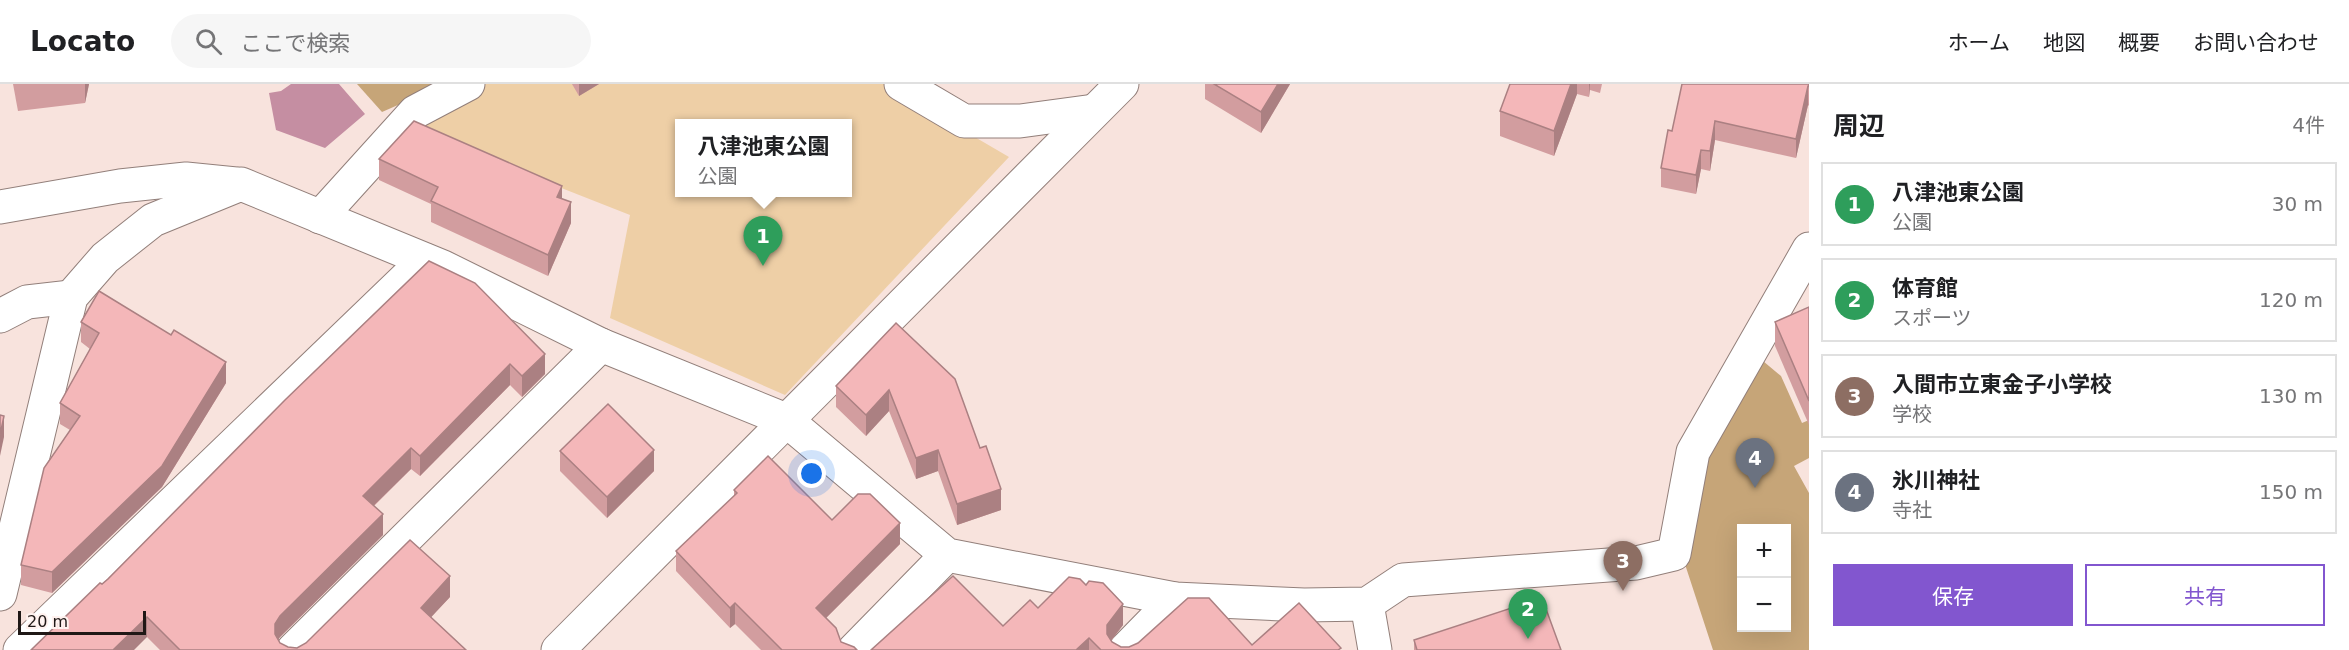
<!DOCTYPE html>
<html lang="ja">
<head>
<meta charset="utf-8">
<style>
	body { margin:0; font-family:"DejaVu Sans","Noto Sans JP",sans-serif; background:#f6f6f6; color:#202124 }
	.controls { position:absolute; right:18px; bottom:18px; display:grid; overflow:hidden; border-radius:0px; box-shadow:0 6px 24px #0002 }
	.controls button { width:54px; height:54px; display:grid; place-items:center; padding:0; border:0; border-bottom:2px solid #e0e0e0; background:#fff; color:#202124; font:30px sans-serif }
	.scale { position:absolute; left:18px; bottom:15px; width:128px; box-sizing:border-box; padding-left:6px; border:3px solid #1f1816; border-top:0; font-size:16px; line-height:21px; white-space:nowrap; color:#1f1816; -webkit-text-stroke:4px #fff2ef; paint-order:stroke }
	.you { position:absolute; left:812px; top:390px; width:21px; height:21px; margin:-15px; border:4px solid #fff; border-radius:50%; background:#1a73e8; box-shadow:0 0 0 9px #1a73e833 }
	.badge { display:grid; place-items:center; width:39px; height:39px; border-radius:50%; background:#8256cf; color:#fff; font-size:20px; font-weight:700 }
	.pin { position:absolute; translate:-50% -50px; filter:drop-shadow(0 2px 3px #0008) }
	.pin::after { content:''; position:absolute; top:32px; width:21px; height:18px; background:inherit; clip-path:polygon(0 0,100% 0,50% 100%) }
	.popup { position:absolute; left:675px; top:35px; width:177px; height:78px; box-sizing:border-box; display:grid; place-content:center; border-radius:0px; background:#fff; filter:drop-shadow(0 2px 4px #0005); font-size:20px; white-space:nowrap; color:#757577 }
	.popup b { font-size:22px; color:#202124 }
	.popup::after { content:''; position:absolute; left:50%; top:100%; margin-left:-12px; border:12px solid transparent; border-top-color:#fff }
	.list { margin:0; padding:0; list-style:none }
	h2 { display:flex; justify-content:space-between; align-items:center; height:78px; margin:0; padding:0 24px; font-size:26px }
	h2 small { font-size:20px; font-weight:400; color:#757577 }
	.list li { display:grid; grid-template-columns:39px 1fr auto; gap:18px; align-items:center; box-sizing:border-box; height:84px; margin:0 12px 12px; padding:0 12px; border:2px solid #e0e0e0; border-radius:0px }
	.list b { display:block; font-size:22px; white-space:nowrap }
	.list p { margin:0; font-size:20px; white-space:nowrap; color:#757577 }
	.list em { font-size:20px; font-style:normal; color:#757577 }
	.actions { display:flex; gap:12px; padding:18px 24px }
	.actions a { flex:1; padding:14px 0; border:2px solid #8256cf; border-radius:0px; text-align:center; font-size:21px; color:#8256cf }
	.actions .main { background:#8256cf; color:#fff }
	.icon { flex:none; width:33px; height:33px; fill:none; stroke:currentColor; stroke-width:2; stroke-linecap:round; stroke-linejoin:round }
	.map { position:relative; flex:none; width:1809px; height:566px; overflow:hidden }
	header { display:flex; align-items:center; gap:36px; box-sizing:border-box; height:84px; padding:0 30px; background:#fff; border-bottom:2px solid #e0e0e0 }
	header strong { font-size:28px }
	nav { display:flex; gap:33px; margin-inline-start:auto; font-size:21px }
	.search { width:420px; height:54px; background:#f6f6f6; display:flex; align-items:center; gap:15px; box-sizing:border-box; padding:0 21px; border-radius:33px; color:#757577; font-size:22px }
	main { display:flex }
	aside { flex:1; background:#fff }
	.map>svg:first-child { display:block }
</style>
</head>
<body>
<header>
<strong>Locato</strong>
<div class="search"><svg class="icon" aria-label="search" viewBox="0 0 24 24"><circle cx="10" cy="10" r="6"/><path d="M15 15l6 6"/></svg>ここで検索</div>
<nav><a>ホーム</a><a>地図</a><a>概要</a><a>お問い合わせ</a></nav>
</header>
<main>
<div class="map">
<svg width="1809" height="566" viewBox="0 0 1809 566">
	<rect width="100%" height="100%" fill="#f8e3dd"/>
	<path fill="#eecfa6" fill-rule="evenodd" d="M 486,0 L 884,0 L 1009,73 L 785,311 L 610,234 L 630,131 L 414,46 L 421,34 ZM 679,39 L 847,39 L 847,108 L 679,108 Z"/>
	<g fill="#c6a578" fill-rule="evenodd">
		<polygon points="357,0 446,0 382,28"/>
		<path d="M 1757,272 L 1781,292 L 1802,339 L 1809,336 L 1809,374 L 1794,382 L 1809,409 L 1809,566 L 1713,566 L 1681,468 L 1694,374 ZM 1742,444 L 1786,444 L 1786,544 L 1742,544 Z"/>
	</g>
	<polygon fill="#c58ea2" points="291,0 339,0 365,30 325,64 276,46 269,9 281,7"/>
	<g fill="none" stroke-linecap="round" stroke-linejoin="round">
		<g stroke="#927f7a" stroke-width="35">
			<g id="minor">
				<polyline points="901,0 964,37 1020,37 1094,27"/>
				<polyline points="0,123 120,102 186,95 236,100"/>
				<polyline points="320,133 415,28 468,0"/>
				<polyline points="0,232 27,218 71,213"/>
				<polyline points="0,510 71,213 105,174 153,136 241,100 443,183 601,261 786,336 947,471 1175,515 1304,521 1367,520 1403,496 1636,479 1674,470 1693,368 1809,165"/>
				<polyline points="1367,520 1375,566"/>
				<polyline points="20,566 425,176"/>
				<polyline points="293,566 601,261"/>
				<polyline points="558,566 1122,0"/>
				<polyline points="854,566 947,471"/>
				<polyline points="1125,566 1175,515"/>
			</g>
		</g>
		<use href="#minor" stroke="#fff" stroke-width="33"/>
	</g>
	<g fill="#d29d9f">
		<polygon points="13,0 89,0 85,19 18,27"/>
		<polygon points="572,0 599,0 579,12"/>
		<polygon points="1205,0 1290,0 1261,49 1205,15"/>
		<polygon points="1510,0 1602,0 1600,9 1590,6 1589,13 1577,10 1554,72 1500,52 1500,27"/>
		<polygon points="1809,0 1809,22 1808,21 1796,74 1715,56 1710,87 1701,85 1696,110 1661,103 1661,84 1672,47"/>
		<polygon points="379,75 562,114 571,139 548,192 431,138 431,120 379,96"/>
		<polygon points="429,177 545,290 522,313 510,301 420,392 411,385 374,422 383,451 280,553 278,555 280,559 288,563 297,564 450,513 431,533 466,566 160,566 147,553 102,500"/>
		<polygon points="1809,223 1809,341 1775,262 1775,238"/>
		<polygon points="81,238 226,299 162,403 52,509 21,501 21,481 70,346 60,340 60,319 90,265 81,258"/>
		<polygon points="896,239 1001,426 957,441 938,387 916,395 889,327 866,352 836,323 836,302"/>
		<polygon points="560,367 654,387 607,434 560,387"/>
		<polygon points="734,406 832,436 900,460 826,534 841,558 857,566 761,566 735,540 730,544 676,487 676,467 734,413"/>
		<polygon points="1038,524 1123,541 1111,557 1121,563 1252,561 1341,566 871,566 1003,542"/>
		<polygon points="1414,556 1561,566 1414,566"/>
	</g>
	<g fill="#ab8082">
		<polygon points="85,0 89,0 85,19"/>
		<polygon points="579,0 599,0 579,12"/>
		<polygon points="1278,0 1290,0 1261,49 1261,28"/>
		<polygon points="1571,0 1577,0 1577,10 1554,72 1554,47"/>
		<polygon points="1589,0 1590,0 1589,13"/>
		<polygon points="1808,2 1808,21 1796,74 1796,55"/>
		<polygon points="1715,37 1715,56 1710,87 1710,67"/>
		<polygon points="1701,66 1701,85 1696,110 1696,91"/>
		<polygon points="562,102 562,123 557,113"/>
		<polygon points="571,118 571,139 548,192 548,171"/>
		<polygon points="545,270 545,290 522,313 522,292"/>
		<polygon points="226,278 226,299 162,403 52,509 52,488"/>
		<polygon points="510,280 510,301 420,392 420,372"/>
		<polygon points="889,306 889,327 866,352 866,331"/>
		<polygon points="4,332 4,353 0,372 0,351"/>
		<polygon points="411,364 411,385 363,432 363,412"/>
		<polygon points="654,366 654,387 607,434 607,413"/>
		<polygon points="938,366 938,387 916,395 916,374"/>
		<polygon points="1001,405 1001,426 957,441 957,420"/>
		<polygon points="383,430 383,451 280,553 275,561 275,540 280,532"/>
		<polygon points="900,439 900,460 816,544 816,524"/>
		<polygon points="450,492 450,513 421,544 421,524"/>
		<polygon points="735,519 735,540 730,544 730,524"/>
		<polygon points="1123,520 1123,541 1107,562 1107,541"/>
		<polygon points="147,533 147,553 134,566 113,566"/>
		<polygon points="1089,554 1089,566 1076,566"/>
	</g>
	<g fill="#f4b7b9" stroke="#ab8082" stroke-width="1.5">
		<polygon points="1214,0 1278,0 1261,28"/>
		<polygon points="1510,0 1571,0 1554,47 1500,27"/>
		<polygon points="1682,0 1809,0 1809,2 1808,2 1796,55 1715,37 1710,67 1701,66 1696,91 1661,84 1668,46 1672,47"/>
		<polygon points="414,37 562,102 557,113 571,118 548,171 431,117 438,103 379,75"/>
		<polygon points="429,177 475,199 545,270 522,292 510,280 420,372 411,364 363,412 383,430 280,532 275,540 275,550 280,559 288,563 297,564 306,559 410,456 450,492 421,524 466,566 180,566 147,533 113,566 31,566 100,499 102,500 108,495 285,316"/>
		<polygon points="99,207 171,251 174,246 226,278 162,382 52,488 21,481 44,384 80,332 60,319 99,249 81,238"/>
		<polygon points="1809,223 1809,317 1775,238"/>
		<polygon points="896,239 955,295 980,364 986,362 1001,405 957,420 938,366 916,374 889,306 866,331 836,302"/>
		<polygon points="608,320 654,366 607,413 560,367"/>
		<polygon points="0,331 4,332 0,351"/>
		<polygon points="768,372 832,436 858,410 870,410 900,439 816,524 836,544 841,558 854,563 857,566 782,566 735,519 730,524 676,467 737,409 734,406"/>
		<polygon points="953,492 1003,542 1030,516 1038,524 1069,493 1080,495 1086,501 1089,497 1103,499 1123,520 1107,541 1107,550 1112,558 1121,563 1129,563 1138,559 1188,514 1209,514 1252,561 1299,519 1341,564 1338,566 1101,566 1089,554 1076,566 871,566"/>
		<polygon points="1542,514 1561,566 1417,566 1414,556"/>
	</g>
</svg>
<div class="controls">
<button>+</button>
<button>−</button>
</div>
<div class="scale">20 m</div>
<div class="you"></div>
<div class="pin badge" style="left:763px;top:182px;background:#2e9e5b">1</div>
<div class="popup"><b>八津池東公園</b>公園</div>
<div class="pin badge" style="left:1528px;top:555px;background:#2e9e5b">2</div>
<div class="pin badge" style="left:1623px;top:507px;background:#8d6e63">3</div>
<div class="pin badge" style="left:1755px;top:404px;background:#6b7280">4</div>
</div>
<aside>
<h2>周辺<small>4件</small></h2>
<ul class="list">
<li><span class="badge" style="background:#2e9e5b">1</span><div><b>八津池東公園</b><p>公園</p></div><em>30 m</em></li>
<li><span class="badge" style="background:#2e9e5b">2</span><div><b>体育館</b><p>スポーツ</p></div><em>120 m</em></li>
<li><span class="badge" style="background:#8d6e63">3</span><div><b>入間市立東金子小学校</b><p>学校</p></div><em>130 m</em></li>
<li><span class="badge" style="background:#6b7280">4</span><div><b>氷川神社</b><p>寺社</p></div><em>150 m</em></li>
</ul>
<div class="actions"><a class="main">保存</a><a>共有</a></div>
</aside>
</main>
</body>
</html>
